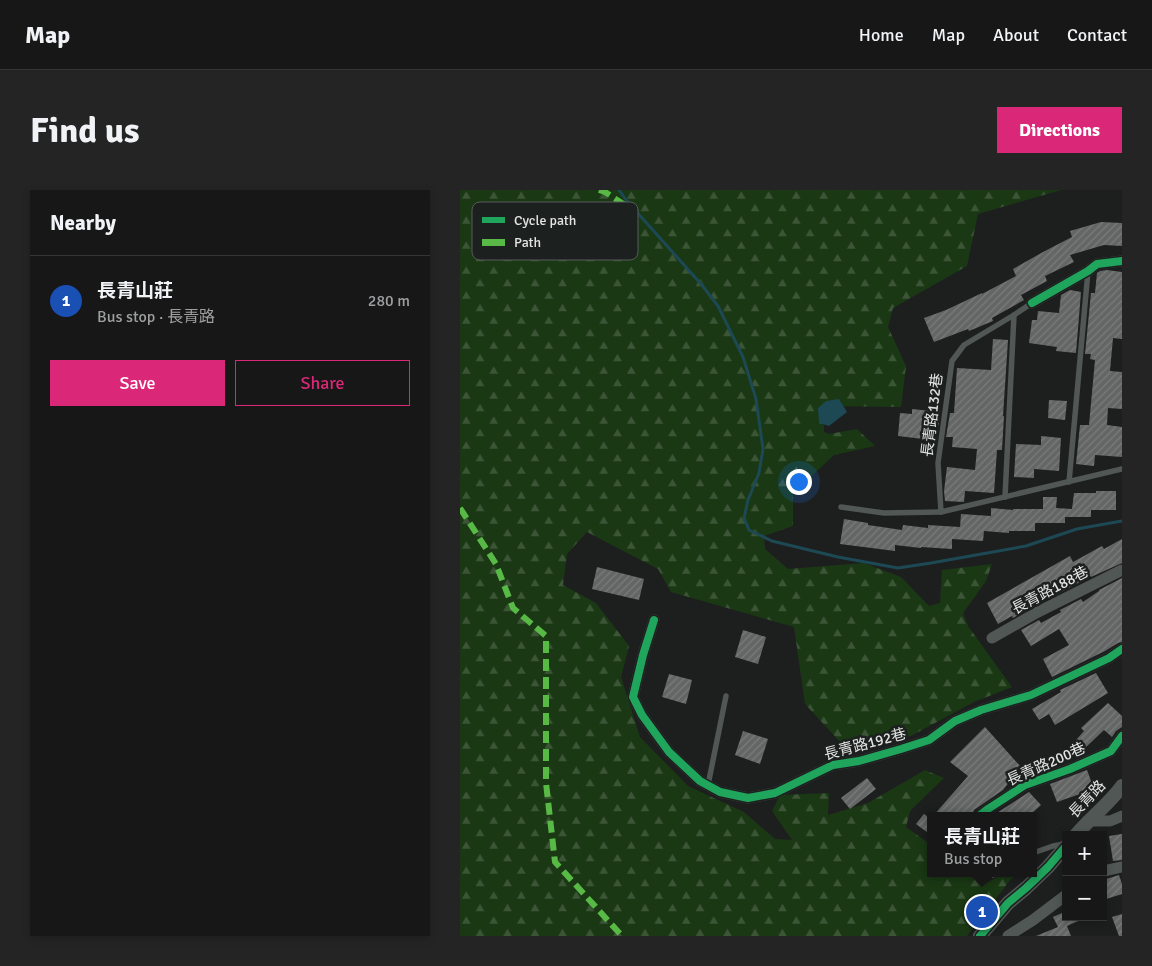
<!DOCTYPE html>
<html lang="en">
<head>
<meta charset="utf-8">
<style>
	body { margin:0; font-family:Signika,"Noto Sans TC",sans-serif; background:#232423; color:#f1f3f6 }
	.controls { position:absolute; right:15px; bottom:15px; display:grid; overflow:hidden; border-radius:0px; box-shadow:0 2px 8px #0003 }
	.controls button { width:45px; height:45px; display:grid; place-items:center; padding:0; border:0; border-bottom:1px solid #353635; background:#161716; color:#f1f3f6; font:25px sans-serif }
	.you { position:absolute; left:338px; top:291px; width:18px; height:18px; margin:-12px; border:4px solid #fff; border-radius:50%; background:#1a73e8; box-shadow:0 0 0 8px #1a73e833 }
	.badge { display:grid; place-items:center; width:32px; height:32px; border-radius:50%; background:#db2777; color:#fff; font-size:16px; font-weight:700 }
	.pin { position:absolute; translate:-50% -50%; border:2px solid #fff; box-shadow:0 1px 5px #0006 }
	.popup { position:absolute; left:467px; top:622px; width:110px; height:65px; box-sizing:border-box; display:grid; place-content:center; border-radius:0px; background:#161716; filter:drop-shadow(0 1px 4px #0005); font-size:16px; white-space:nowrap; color:#9e9fa1 }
	.popup b { font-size:19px; color:#f1f3f6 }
	.popup::after { content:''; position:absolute; left:50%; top:100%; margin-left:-10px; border:10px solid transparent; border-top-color:#161716 }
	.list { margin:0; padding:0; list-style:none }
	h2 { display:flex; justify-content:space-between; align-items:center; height:65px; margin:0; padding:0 20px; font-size:21px }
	h2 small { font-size:16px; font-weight:400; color:#9e9fa1 }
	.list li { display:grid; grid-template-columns:32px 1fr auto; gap:15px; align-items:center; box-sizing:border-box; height:90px; padding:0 20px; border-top:1px solid #353635 }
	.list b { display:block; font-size:19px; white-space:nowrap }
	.list p { margin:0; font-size:16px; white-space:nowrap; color:#9e9fa1 }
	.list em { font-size:16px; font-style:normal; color:#9e9fa1 }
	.actions { display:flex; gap:10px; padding:15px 20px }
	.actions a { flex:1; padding:11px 0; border:1px solid #db2777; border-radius:0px; text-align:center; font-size:18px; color:#db2777 }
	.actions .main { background:#db2777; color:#fff }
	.map { position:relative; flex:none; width:662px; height:746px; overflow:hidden; border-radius:0px }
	header { display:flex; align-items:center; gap:30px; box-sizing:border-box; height:70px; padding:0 25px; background:#161716; border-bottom:1px solid #353635 }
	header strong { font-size:24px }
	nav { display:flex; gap:28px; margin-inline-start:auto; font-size:18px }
	.intro { display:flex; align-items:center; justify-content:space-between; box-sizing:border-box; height:120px; padding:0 30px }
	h1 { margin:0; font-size:35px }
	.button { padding:12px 22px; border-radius:0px; background:#db2777; color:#fff; font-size:18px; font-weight:700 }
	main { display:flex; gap:30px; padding:0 30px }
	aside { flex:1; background:#161716; border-radius:0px; box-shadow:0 2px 8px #0003 }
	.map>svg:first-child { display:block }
</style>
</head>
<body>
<header>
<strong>Map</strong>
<nav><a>Home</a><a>Map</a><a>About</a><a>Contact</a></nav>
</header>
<div class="intro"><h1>Find us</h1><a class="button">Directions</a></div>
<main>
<aside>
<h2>Nearby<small></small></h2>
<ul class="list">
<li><span class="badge" style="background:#1a4fb4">1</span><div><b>長青山莊</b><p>Bus stop · 長青路</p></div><em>280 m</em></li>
</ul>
<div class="actions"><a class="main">Save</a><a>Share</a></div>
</aside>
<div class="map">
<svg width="662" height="746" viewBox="0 0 662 746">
	<defs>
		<pattern id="forest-firs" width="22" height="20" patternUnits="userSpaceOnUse" patternTransform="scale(1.25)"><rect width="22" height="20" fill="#1a3814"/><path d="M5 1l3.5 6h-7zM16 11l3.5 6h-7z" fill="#3b5536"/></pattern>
		<pattern id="building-hatch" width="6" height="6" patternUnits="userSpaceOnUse" patternTransform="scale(1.25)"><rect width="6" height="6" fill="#646666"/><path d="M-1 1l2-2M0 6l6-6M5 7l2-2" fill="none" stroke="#7a7c7c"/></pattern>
	</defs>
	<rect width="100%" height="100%" fill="#1d1f1e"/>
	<polygon fill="url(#forest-firs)" points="0,0 601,0 518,24 507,76 433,118 428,137 446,176 441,217 363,216 364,242 369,244 397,239 415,256 374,265 343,294 333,297 333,336 304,346 305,359 328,379 404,373 441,387 469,416 480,413 482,380 532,374 526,391 503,423 508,436 552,497 514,512 451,546 382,554 345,514 334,437 211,402 198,379 127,342 107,364 103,395 136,413 169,456 161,487 180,547 228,596 284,622 315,649 332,650 312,621 320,605 369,603 368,625 408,613 465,580 484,588 450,621 446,637 471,655 471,683 510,683 525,694 544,683 560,683 551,689 507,746 0,746"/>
	<polygon fill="#1d4955" points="379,209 387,222 369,236 359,233 358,218 366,211"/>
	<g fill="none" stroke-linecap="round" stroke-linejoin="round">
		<polyline stroke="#1d4955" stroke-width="3" points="159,0 166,10 241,94 258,116 283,167 296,209 303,259 299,283 288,310 284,328 289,340 312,351 378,367 438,378 471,373 566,356 617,339 662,331"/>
	</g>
	<g fill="url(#building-hatch)">
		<polygon points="641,32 662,33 662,56 644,55 610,65 614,72 585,86 587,91 561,105 564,110 532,128 533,131 509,141 508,139 474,152 464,128 486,120 522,103 522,104 556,86 553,79 583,62 612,47 610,41"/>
		<polygon points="647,80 662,82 662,149 653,148 650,181 662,182 662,219 648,218 647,235 662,237 662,267 635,265 634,276 616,274 620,235 629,235 635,170 630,169 631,164 625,164 631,103 635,103 637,83 640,81"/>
		<polygon points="610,100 621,102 616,163 596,161 597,157 569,153 572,130 577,130 578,121 599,123 601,105"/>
		<polygon points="533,149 548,150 543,226 544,226 542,260 537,260 534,303 505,301 504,312 485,311 484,301 487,277 515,280 517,259 492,257 493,247 486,247 490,223 494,223 497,178 531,180"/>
		<polygon points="589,210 607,211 605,230 588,228"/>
		<polygon points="452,219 480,222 477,246 463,245 463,249 438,246 440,223 452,224"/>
		<polygon points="581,246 601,248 599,281 574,279 574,288 554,287 556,254 581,255"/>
		<polygon points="636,301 656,301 656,320 631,320 631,327 605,327 605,333 575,333 575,341 549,341 549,343 524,341 523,351 492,349 492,359 461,357 461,358 435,355 435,361 380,354 384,329 408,333 408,335 442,340 443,335 468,338 468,335 500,337 501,324 531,326 531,318 553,320 553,319 583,319 583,307 597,307 596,318 612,319 614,303 636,303"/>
		<polygon points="662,349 662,373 631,387 631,386 592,407 591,404 570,416 571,417 553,428 552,426 538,434 527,413 610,366 613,372 642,356 644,359"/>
		<polygon points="137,377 184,389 179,410 132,399"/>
		<polygon points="662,388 662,452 658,453 645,461 592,487 583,469 609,455 599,439 571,456 561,440 579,430 581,433 601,422 600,420 621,409 623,412 639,401 639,400"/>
		<polygon points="283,440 306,447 298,474 275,467"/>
		<polygon points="636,483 648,503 595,535 589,524 579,530 572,519 601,502 600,500"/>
		<polygon points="209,484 232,490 226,514 202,507"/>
		<polygon points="648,513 662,526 662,537 656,541 652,547 644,540 624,559 616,550 624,541 621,538"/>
		<polygon points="525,537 561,577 543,600 514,620 512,626 473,626 508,586 490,572"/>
		<polygon points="283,541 308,549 300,574 275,565"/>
		<polygon points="627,580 634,599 597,612 590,594"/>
		<polygon points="407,588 416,599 390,619 381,608"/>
		<polygon points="569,602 581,615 569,626 532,626"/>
		<polygon points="464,624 471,629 471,645 456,634"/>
		<polygon points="662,644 662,670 653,671 649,646"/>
		<polygon points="659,685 662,694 662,704 643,710 643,690"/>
		<polygon points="602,723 603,727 627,727 607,736 611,746 576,746 598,737 593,727"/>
		<polygon points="662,724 662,746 659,746 652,727"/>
	</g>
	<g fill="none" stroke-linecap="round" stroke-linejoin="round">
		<g stroke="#505754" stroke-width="5.5">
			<polyline points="572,113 554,125 504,155 492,171 478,273 481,322 662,279"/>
			<polyline points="609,292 628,81"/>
			<polyline points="545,307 554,125"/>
			<polyline points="381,317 424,323 481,322"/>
			<polyline points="248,595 266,506"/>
			<polyline points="573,663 593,656 604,654"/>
			<polyline points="533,685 535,683"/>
		</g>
		<g stroke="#505754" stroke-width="11">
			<polyline points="572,113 628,81 637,74 662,71"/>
			<polyline points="194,430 183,465 173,507 182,525 209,562 240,591 260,602 288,608 315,603 373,575 399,571 441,559 469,550 495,531 521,520 571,505 649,468 662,459"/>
			<polyline points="532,448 578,422 662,380"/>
			<polyline points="519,626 528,619 565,595 610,579 651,561 662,546"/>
			<polyline points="627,631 650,631 662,626"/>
			<polyline points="643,682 648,680 662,677"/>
			<polyline points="548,746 573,730 606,705"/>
		</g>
		<g stroke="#505754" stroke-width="14">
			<path d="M 616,645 C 630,628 649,614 662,596"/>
			<polyline points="520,746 548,713 566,698 588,677 606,656"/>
		</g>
		<g stroke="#58b947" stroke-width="6" stroke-dasharray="12 6" stroke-linecap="butt">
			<polyline points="139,0 145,2 177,23"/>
			<polyline points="0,318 36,374 53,418 86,446 86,593 95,672 162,746"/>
		</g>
		<g stroke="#1c201f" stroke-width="11">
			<g id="cycleway">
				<polyline points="572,113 628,81 637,74 662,71"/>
				<polyline points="194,430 183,465 173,507 182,525 209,562 240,591 260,602 288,608 315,603 373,575 399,571 441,559 469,550 495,531 521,520 571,505 649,468 662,459"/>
				<polyline points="519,626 528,619 565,595 610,579 651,561 662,546"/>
				<polyline points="520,746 548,713 566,698 588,677 606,656"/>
			</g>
		</g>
		<use href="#cycleway" stroke="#20a55d" stroke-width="8"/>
	</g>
	<g text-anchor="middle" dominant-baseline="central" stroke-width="5" stroke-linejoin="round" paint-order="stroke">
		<g font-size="15" fill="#e1e4e3" stroke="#1c201f">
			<text transform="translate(472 225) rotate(-83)">長青路132巷</text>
			<text transform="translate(590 400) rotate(-28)">長青路188巷</text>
			<text transform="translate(405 554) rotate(-15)">長青路192巷</text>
			<text transform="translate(586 574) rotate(-24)">長青路200巷</text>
			<text transform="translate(627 609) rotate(-46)">長青路</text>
		</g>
	</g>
	<rect x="12" y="12" width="166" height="58" rx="8" fill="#1c201f" stroke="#575b5a" stroke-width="1"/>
	<rect x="22" y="27" width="23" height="6" fill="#20a55d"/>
	<rect x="22" y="49" width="23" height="7" fill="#58b947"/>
	<g font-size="14" fill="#e1e4e3">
		<text x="54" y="35">Cycle path</text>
		<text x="54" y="57">Path</text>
	</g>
</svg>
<div class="controls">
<button>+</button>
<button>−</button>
</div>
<div class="you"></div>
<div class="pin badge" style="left:522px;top:722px;background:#1a4fb4">1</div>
<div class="popup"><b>長青山莊</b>Bus stop</div>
</div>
</main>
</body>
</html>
